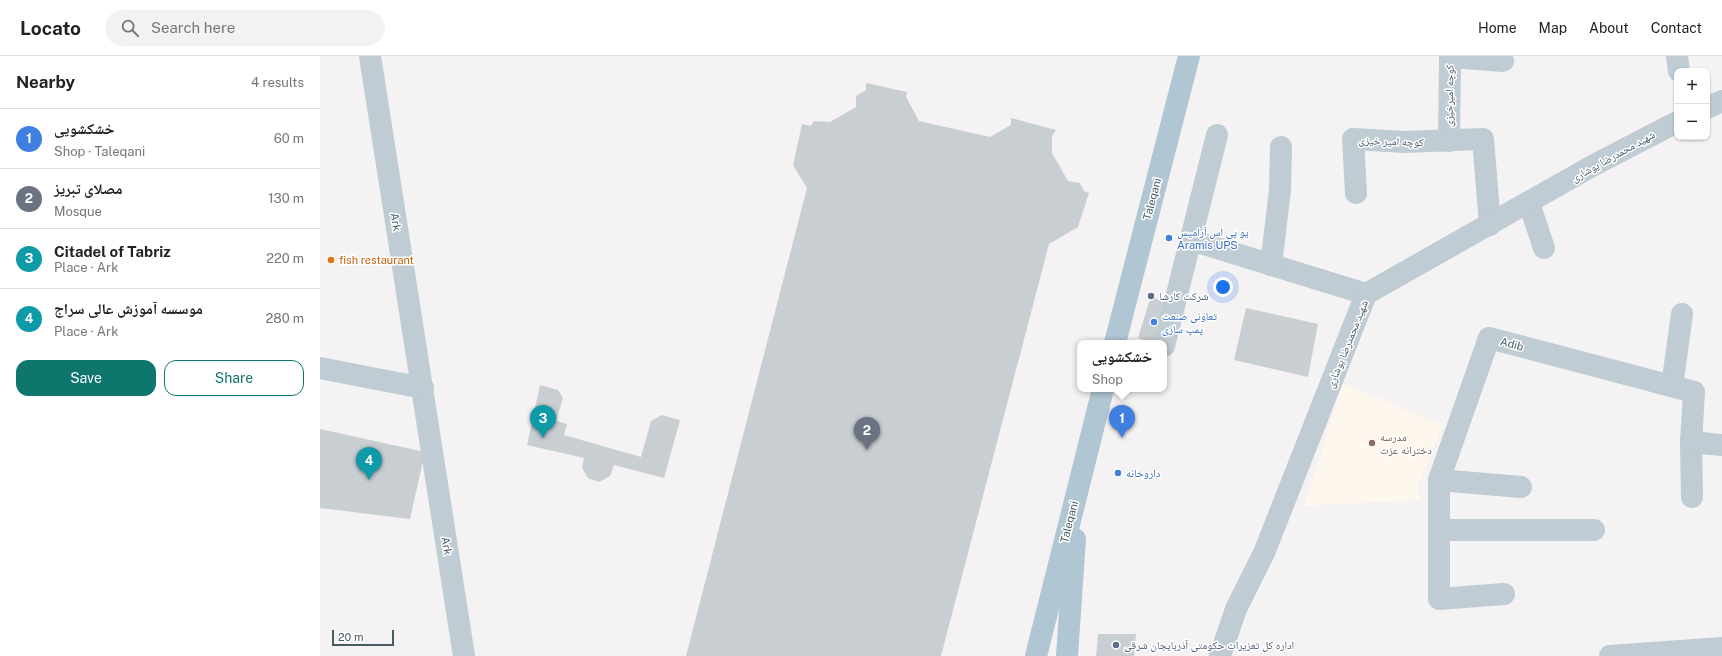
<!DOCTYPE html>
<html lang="en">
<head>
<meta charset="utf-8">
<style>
	body { margin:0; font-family:"Public Sans","Noto Naskh Arabic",sans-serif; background:#f2f2f2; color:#222 }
	.controls { position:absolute; right:12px; top:12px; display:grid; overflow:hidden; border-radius:8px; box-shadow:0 1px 3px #0004 }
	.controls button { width:36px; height:36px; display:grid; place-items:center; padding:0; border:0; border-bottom:1px solid #e0e0e0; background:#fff; color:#222; font:20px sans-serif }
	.scale { position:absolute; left:12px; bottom:10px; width:62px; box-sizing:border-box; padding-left:4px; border:2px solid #485a63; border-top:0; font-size:11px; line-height:14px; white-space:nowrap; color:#485a63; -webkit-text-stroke:3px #fff; paint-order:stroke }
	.you { position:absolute; left:903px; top:231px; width:14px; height:14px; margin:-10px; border:3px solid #fff; border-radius:50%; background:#1a73e8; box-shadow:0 0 0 6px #1a73e833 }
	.badge { display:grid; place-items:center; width:26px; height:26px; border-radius:50%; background:#0f766e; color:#fff; font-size:13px; font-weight:700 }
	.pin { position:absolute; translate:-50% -33px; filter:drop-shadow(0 1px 2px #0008) }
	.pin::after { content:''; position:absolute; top:21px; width:14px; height:12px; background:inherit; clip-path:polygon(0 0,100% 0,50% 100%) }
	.popup { position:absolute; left:757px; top:284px; width:90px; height:52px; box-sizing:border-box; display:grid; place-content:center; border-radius:8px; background:#fff; filter:drop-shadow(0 1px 3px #0005); font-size:13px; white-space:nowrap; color:#767676 }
	.popup b { font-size:15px; color:#222 }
	.popup::after { content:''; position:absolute; left:50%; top:100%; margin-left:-8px; border:8px solid transparent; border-top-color:#fff }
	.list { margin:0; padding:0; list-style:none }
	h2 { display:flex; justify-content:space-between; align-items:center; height:52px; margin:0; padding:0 16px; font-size:17px }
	h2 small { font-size:13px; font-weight:400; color:#767676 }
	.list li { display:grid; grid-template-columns:26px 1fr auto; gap:12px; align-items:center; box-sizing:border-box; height:60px; padding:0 16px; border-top:1px solid #e0e0e0 }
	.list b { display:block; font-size:15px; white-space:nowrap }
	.list p { margin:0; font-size:13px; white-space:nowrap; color:#767676 }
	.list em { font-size:13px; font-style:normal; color:#767676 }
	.actions { display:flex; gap:8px; padding:12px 16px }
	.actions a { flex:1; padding:9px 0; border:1px solid #0f766e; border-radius:12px; text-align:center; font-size:14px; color:#0f766e }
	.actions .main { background:#0f766e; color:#fff }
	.icon { flex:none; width:22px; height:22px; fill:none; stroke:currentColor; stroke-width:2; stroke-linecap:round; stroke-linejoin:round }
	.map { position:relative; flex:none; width:1402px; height:600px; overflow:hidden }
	header { display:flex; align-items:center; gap:24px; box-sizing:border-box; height:56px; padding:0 20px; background:#fff; border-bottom:1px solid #e0e0e0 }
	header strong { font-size:19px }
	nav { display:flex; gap:22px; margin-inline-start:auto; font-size:14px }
	.search { width:280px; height:36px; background:#f2f2f2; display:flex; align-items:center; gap:10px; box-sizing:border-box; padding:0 14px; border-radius:22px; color:#767676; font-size:15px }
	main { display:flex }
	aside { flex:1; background:#fff }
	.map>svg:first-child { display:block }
</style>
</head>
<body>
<header>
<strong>Locato</strong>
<div class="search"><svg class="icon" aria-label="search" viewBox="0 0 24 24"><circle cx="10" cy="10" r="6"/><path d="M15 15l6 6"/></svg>Search here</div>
<nav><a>Home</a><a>Map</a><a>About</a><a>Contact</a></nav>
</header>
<main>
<aside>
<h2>Nearby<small>4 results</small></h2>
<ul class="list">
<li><span class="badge" style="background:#3f7fe0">1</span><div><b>خشکشویی</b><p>Shop · Taleqani</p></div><em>60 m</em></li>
<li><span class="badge" style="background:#6b7280">2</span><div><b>مصلای تبریز</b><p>Mosque</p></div><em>130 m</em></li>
<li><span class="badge" style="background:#0f9aa8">3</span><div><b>Citadel of Tabriz</b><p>Place · Ark</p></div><em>220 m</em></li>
<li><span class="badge" style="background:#0f9aa8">4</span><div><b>موسسه آموزش عالی سراج</b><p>Place · Ark</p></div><em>280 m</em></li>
</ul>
<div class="actions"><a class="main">Save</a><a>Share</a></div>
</aside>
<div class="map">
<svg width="1402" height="600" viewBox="0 0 1402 600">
	<rect width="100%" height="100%" fill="#f5f2f3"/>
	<polygon fill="#fef7ed" points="1023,327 1123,370 1098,429 1100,444 984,450"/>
	<g fill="#c9ced3">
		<polygon points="546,27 587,36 586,41 599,65 670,81 691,69 691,62 736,74 732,80 732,97 748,125 760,127 764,135 769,137 758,171 729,188 621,600 366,600 487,132 473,109 482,68 491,70 494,65 510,66 536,51 536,40 546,34"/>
		<polygon points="831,240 851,250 834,287 818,282"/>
		<polygon points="926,252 998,268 988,321 914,304"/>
		<polygon points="220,329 238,334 243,342 236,365 247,368 244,379 321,401 331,365 342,359 360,364 344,422 294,409 290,420 279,426 268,422 262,412 264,402 207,389"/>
		<polygon points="0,373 105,396 90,463 0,452"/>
		<polygon points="778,578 816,578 814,600 776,600"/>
	</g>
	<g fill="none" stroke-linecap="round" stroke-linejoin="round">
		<g stroke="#bfccd3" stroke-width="22">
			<polyline points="50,0 144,600"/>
			<polyline points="1357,0 1359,15"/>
			<polyline points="1387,52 1402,45"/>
			<polyline points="1129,85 1130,1 1183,5"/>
			<polyline points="1036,137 1033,83 1084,86 1163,83 1170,169"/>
			<polyline points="1209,147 1224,192"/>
			<polyline points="871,184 1046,238"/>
			<polyline points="951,209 960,134 961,91"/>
			<polyline points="844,290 897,79"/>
			<polyline points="0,312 103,332"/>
			<polyline points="1352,330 1362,258"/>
			<polyline points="1371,386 1372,441"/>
			<polyline points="1119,424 1201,431"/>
			<polyline points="1119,474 1274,474"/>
			<polyline points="1184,538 1119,543 1119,424 1169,282 1374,336 1371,386 1402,389"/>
			<polyline points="900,600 916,553 944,497 1046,238 1274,109 1357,66"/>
			<polyline points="1290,600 1402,592"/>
		</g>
		<g stroke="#b0c7d3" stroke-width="22">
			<polyline points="795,287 869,0"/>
			<polyline points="716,600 783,333"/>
			<polyline points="747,600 755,483"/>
		</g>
	</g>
	<g fill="#3f7fe0" stroke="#fff" stroke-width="1.5">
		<circle cx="849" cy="182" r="4"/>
		<circle cx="834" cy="266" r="4"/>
		<circle cx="798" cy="417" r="4"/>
	</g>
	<circle fill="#e8710a" stroke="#fff" stroke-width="1.5" cx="11" cy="204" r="4"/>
	<g fill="#5c6f8a" stroke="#fff" stroke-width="1.5">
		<circle cx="831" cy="240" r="4"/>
		<circle cx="796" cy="589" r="4"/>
	</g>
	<circle fill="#8d6e63" stroke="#fff" stroke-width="1.5" cx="1052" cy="387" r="4"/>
	<g text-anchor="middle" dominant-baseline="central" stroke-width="3" stroke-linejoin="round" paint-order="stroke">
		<g font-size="11" fill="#485a63" stroke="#fff">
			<text transform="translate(1129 40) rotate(-89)">کوچه امیرخیزی</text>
			<text transform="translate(1071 85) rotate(2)">کوچه امیر خیزی</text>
			<text transform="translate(1293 100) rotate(-29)">شهید محمدرضا یوشاری</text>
			<text transform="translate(832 143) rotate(-75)">Taleqani</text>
			<text transform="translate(76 166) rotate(81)">Ark</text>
			<text transform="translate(1027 288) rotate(-68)">شهید محمدرضا یوشاری</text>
			<text transform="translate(1192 288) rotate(15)">Adib</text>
			<text transform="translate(749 466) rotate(-76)">Taleqani</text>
			<text transform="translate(127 490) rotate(81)">Ark</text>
		</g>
		<g font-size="11" fill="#366cbe" stroke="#fff" text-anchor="start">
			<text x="857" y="176">یو پی اس آرامیس<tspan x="857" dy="13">Aramis UPS</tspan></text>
			<text x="842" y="260">تعاونی صنعت<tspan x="842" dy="13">پمپ سازی</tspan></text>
			<text x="806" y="417">داروخانه</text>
		</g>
		<g font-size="11" fill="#c56008" stroke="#fff" text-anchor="start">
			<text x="19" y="204">fish restaurant</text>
		</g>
		<g font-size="11" fill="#4e5e75" stroke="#fff" text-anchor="start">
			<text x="839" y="240">شرکت کارشا</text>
			<text x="804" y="589">اداره کل تعزیرات حکومتی آذربایجان شرقی</text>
		</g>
		<g font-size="11" fill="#785e54" stroke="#fff" text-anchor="start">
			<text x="1060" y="381">مدرسه<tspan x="1060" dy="13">دخترانه عزت</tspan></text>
		</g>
	</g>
</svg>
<div class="controls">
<button>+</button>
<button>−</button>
</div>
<div class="scale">20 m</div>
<div class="you"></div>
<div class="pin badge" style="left:802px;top:382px;background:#3f7fe0">1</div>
<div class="popup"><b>خشکشویی</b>Shop</div>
<div class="pin badge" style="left:547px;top:394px;background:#6b7280">2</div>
<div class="pin badge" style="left:223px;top:382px;background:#0f9aa8">3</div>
<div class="pin badge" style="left:49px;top:424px;background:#0f9aa8">4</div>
</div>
</main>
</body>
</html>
